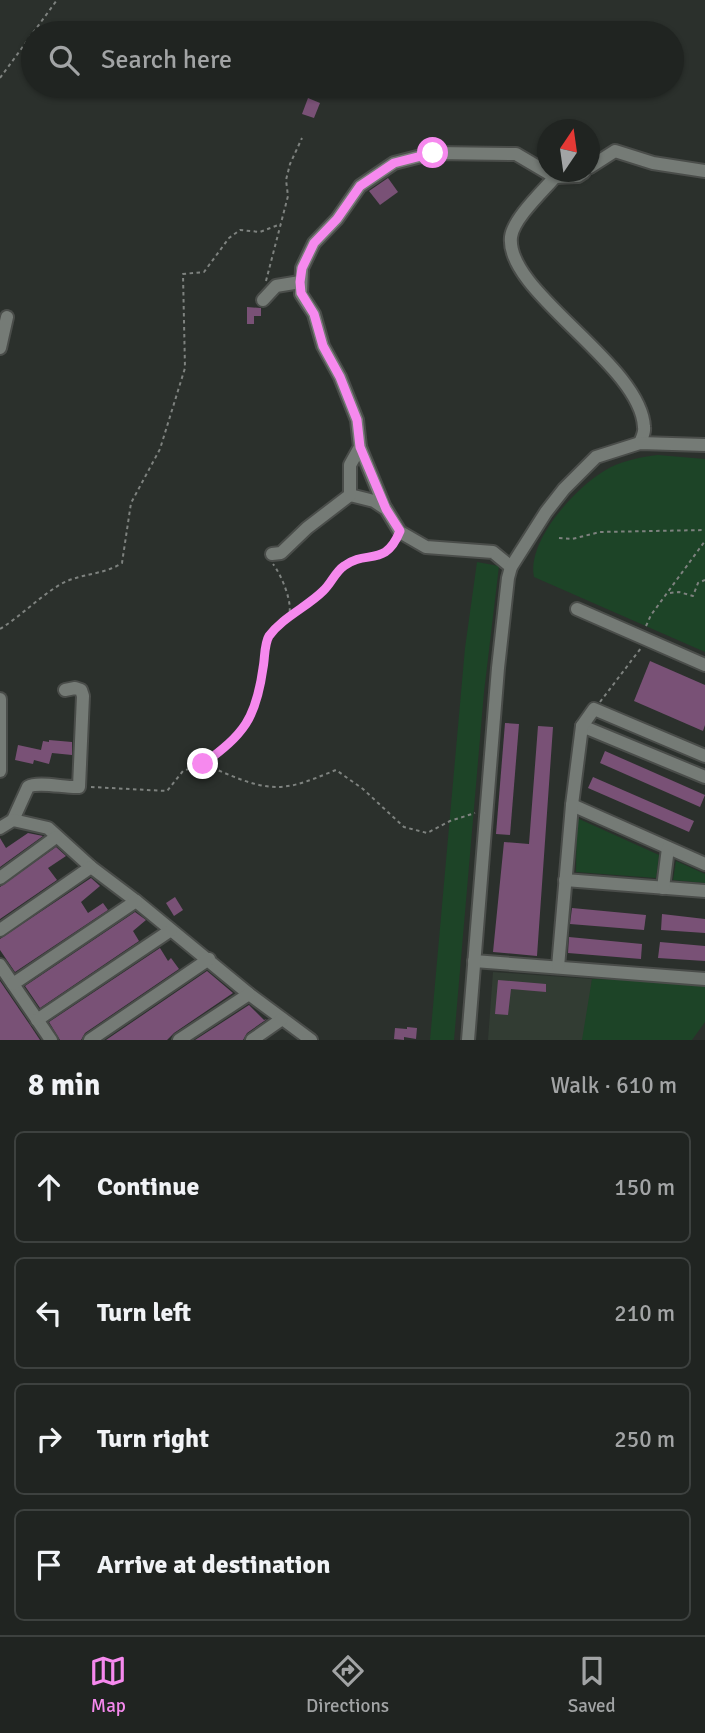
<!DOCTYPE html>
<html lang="en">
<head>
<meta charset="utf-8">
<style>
	body { margin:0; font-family:Signika,sans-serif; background:#2d302e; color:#f1f3f6 }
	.compass { position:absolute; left:537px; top:119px; width:63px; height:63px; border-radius:50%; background:#202421; box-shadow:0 2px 5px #0004; rotate:13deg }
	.stop { position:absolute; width:21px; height:21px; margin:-16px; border:5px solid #f689ee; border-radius:50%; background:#fff }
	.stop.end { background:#f689ee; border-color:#fff; box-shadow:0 2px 7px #0008 }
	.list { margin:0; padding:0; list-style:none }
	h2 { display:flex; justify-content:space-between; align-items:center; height:91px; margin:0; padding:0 28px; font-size:30px }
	h2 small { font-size:23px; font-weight:400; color:#a2a4a5 }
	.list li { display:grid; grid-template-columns:46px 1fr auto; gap:21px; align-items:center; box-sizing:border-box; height:112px; margin:0 14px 14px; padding:0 14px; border:2px solid #3d413f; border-radius:10px }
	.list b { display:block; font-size:26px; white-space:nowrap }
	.list em { font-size:23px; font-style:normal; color:#a2a4a5 }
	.icon { flex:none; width:38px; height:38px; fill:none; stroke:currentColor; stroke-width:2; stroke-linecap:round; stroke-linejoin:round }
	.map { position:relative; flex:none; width:705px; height:1040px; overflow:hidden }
	.search { position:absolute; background:#202421; box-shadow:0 2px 5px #0004; left:21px; right:21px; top:21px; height:77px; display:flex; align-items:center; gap:18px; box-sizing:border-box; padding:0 24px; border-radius:38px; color:#a2a4a5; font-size:26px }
	.sheet { height:595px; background:#202421 }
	nav { display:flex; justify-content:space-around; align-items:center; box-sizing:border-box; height:98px; border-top:2px solid #3d413f; background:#202421; font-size:19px; color:#a2a4a5 }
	nav a { display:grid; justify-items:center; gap:4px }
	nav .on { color:#f689ee }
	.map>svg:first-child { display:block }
</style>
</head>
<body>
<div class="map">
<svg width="705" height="1040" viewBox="0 0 705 1040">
	<rect width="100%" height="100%" fill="#2b302c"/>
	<polygon fill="#323c33" points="493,972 592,979 588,1040 488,1040"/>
	<g fill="#1d4427">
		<path d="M 658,455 L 705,459 L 705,652 L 534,577 C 526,540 579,483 611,467 C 626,460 641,457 658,455 Z"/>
		<polygon points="477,562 499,566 484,692 454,1040 430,1040 465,648"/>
		<polygon points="577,818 659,855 656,878 576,872"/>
		<polygon points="676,861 705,874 705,883 673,880"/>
		<polygon points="592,979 705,981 705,1022 692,1040 582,1040"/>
	</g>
	<g fill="#795176">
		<polygon points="308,98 320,103 314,118 302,114"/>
		<polygon points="388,178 398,192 380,205 369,191"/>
		<polygon points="247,307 261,308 261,316 254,316 254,324 247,324"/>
		<polygon points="650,661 705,685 705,725 703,731 634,701"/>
		<polygon points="505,723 519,724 510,835 496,834"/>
		<polygon points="538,726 553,727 537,956 493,952 504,842 529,844"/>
		<polygon points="49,740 72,742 72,755 52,753 49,764 34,760 33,764 15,760 18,745 41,750 43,741 49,742"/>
		<polygon points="605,751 705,795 700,807 600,763"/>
		<polygon points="593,777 694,821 689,832 588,788"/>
		<polygon points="28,833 43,836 0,867 0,838 6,848"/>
		<polygon points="56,847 66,856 48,868 57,880 0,919 0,887"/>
		<polygon points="91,878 100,886 81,902 88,913 103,903 108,910 15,972 0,950 0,939"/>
		<polygon points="175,897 183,910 174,916 166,903"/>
		<polygon points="572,908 646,915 644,930 570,924"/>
		<polygon points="135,912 146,920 133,931 139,941 40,1008 25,986"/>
		<polygon points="662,914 705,919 705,933 661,930"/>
		<polygon points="569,937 642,944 641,959 568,953"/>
		<polygon points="660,942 705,946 705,961 658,958"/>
		<polygon points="160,948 168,961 171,958 179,969 85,1033 81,1040 60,1040 49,1022"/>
		<polygon points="207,971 233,993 174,1033 167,1040 106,1040"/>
		<polygon points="498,980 546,984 546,992 511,989 508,1015 495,1014"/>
		<polygon points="0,981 30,1025 40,1040 0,1040"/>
		<polygon points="249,1005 264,1020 267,1019 247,1033 243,1040 195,1040"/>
		<polygon points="407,1027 417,1028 416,1039 404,1037 404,1040 394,1039 395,1028 407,1029"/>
	</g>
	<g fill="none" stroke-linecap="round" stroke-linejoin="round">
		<g stroke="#4a4d4a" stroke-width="16">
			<g id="minor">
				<polyline points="590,167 615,151 653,163 705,171"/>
				<path d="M 555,177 C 543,191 513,219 511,237 C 505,292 641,364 644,427 C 645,432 642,438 640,443"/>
				<polyline points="263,300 276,286 300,282"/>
				<polyline points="0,348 7,317"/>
				<polyline points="360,447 385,508"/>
				<polyline points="350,495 374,501 386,509 400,532 426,547 493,552 511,567"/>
				<polyline points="272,554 281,553 307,528 350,495 350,465 360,447 357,420 340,377 323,346 314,314 301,294 302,268 314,243 337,219 360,186 394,163 433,153 516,154 555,177 578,176 584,172"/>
				<polyline points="577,609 705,665"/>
				<polyline points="0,699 0,771"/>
				<polyline points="582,726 705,777"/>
				<polyline points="572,805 705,864"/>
				<path d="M 13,820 L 28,787 C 38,781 65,788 79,787 L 83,696 L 81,690 L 75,688 L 65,690"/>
				<polyline points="0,828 13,820 48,828 91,867 136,901 249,994 311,1040"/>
				<polyline points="0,878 56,837"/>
				<polyline points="565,880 705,891"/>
				<polyline points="663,888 668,848"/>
				<polyline points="0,930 91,867"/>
				<polyline points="474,961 705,979"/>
				<polyline points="0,965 51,1040"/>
				<polyline points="558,967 572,805 582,726 594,709 705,756"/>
				<polyline points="13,984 136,901"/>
				<polyline points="37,1020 171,930"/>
				<polyline points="90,1040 209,959"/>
				<polyline points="179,1040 249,994"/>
				<polyline points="252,1040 282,1019"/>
				<polyline points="468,1040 498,668 508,578 511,567 546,512 564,489 596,457 640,443 705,445"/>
			</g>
		</g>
		<g stroke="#7e827f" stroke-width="2" stroke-dasharray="3.5 3.5" stroke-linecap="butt">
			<polyline points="0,78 57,0"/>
			<polyline points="266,281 288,196 286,180 290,164 302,138"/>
			<polyline points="559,538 572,539 600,532 705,530"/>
			<polyline points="670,593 679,592 693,596 698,583 705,580"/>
			<polyline points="290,617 322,592 344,565 385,553 392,548 395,541"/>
			<polyline points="646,626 651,615 705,541"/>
			<path d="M 0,629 C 21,616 39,597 61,584 C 81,573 104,575 122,563 L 131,503 L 160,449 L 185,368 L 183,274 L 204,272 L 229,238 L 240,230 L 260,232 L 281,224"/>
			<polyline points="600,702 641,648"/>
			<path d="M 204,763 C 244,734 254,721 263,671 C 265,661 263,646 268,638 C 271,631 282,626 287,619 C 296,608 281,574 273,564"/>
			<path d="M 91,787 L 167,791 L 183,771 L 203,764 C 226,773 252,787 277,787 C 297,787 318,777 336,770 L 363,789 L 404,827 L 427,833 L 450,821 L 475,813"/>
		</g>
		<use href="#minor" stroke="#757b76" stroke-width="12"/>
	</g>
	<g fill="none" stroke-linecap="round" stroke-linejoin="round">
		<path stroke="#f689ee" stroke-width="9" d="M 203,764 C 244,734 256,719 263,668 C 265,659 264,644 269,636 C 283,617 307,607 323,591 C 331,584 335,572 344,566 C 367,549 385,568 400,531 L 386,509 L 360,447 L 357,420 L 340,377 L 323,346 L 314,314 L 301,293 L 300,282 L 302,268 L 314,243 L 337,219 L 360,186 L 394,163 L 433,153"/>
	</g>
</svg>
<svg class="compass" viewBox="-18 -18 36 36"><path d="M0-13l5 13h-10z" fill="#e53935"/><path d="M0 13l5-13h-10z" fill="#a2a4a5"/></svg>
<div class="stop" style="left:433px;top:153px"></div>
<div class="stop end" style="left:203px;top:764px"></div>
<div class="search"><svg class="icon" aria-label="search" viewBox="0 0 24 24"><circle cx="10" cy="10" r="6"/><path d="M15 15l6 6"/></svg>Search here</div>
</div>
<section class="sheet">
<h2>8 min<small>Walk · 610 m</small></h2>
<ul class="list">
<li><svg class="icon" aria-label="ahead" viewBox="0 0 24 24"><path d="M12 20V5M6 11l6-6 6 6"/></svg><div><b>Continue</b></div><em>150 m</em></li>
<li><svg class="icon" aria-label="left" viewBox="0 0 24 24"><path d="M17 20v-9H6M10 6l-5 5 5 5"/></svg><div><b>Turn left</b></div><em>210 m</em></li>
<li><svg class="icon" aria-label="right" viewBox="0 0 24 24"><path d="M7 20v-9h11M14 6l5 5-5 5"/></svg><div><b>Turn right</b></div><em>250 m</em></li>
<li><svg class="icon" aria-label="arrive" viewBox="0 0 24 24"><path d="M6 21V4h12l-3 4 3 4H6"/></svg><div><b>Arrive at destination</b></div></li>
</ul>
</section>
<nav>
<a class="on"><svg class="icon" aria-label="map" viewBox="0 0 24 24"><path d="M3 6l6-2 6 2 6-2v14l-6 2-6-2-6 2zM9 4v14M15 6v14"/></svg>Map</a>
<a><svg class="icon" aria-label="directions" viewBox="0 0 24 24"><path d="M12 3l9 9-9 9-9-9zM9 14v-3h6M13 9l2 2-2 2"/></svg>Directions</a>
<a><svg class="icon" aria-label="saved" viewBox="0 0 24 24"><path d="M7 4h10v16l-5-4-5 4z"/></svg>Saved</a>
</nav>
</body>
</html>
